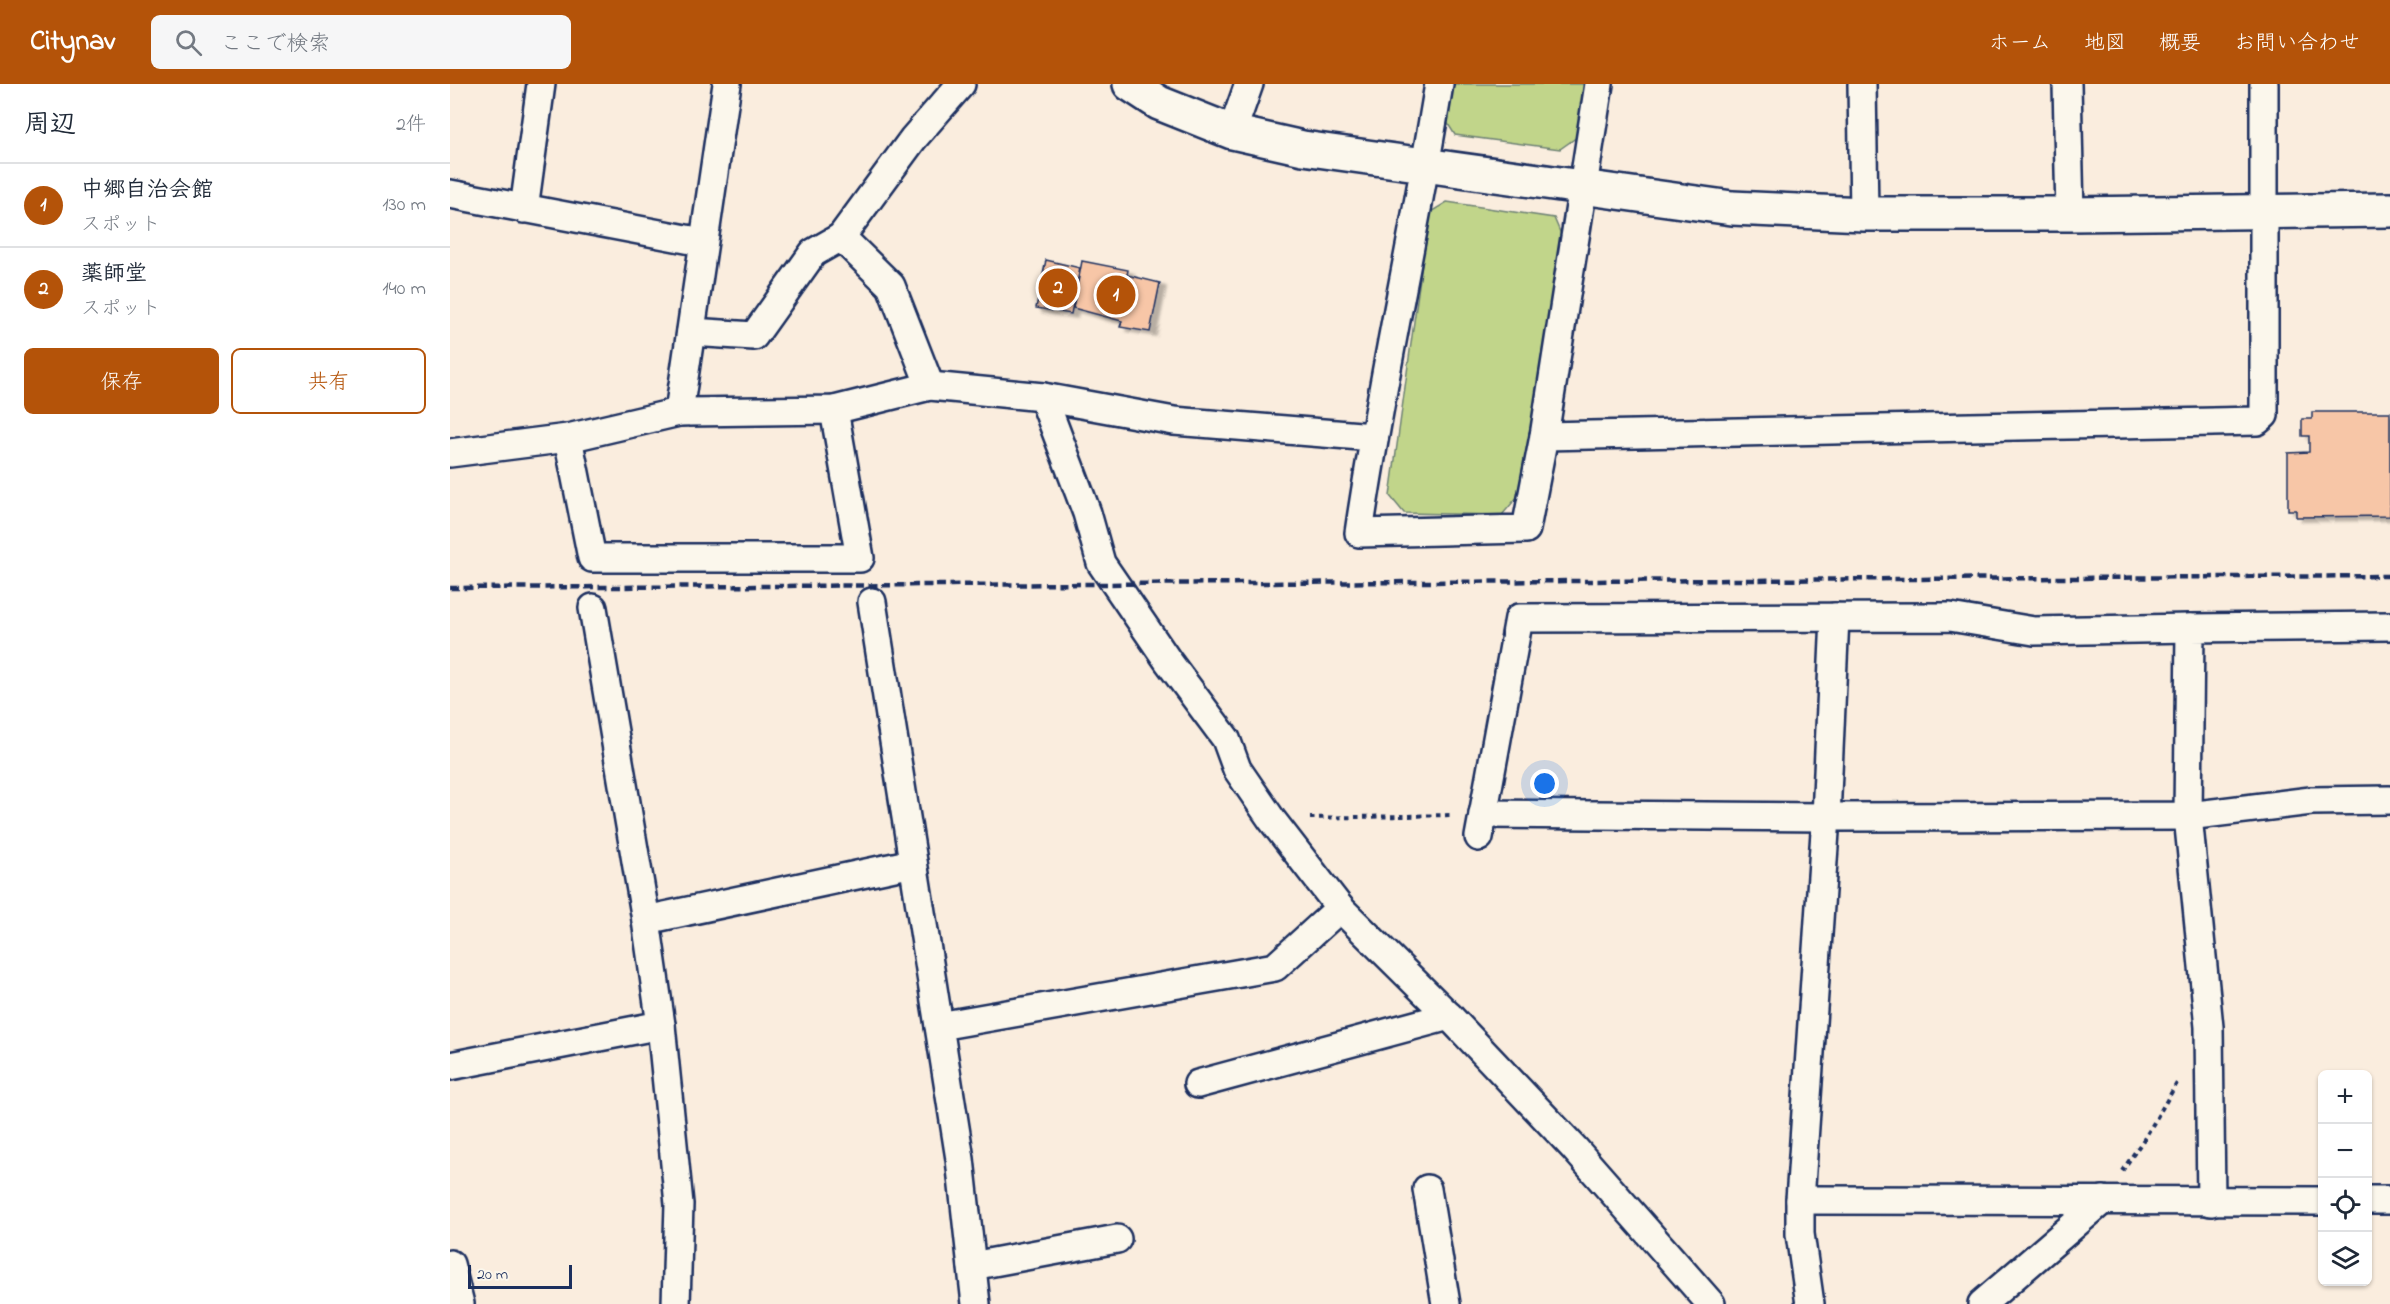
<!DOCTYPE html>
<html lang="ja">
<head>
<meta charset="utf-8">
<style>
	body { margin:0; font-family:"Indie Flower","Klee One",sans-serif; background:#f6f6f7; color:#1f2937 }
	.controls { position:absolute; right:18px; bottom:18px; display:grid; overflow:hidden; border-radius:9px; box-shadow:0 2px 4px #0004 }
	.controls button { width:54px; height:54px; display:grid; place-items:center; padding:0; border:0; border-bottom:2px solid #e0e1e3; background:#fff; color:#1f2937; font:30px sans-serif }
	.scale { position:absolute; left:18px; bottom:15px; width:104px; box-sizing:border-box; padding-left:6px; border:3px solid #1b2f5e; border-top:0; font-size:16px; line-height:21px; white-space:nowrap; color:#1b2f5e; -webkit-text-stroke:4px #fbf7ec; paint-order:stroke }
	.you { position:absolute; left:1095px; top:700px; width:21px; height:21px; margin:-15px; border:4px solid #fff; border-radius:50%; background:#1a73e8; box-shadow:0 0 0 9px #1a73e833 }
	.badge { display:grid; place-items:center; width:39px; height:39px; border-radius:50%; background:#b45309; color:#fff; font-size:20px; font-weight:700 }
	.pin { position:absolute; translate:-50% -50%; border:3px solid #fff; box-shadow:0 2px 6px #0006 }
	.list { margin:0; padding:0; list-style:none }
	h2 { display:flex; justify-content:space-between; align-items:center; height:78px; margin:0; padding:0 24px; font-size:26px }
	h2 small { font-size:20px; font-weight:400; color:#747a83 }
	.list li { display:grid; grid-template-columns:39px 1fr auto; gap:18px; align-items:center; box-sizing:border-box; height:84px; padding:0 24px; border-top:2px solid #e0e1e3 }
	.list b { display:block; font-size:22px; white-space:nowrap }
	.list p { margin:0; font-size:20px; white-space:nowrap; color:#747a83 }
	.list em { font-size:20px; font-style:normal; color:#747a83 }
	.actions { display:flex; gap:12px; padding:18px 24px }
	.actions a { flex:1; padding:14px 0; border:2px solid #b45309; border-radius:9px; text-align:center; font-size:21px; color:#b45309 }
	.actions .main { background:#b45309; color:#fff }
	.icon { flex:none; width:33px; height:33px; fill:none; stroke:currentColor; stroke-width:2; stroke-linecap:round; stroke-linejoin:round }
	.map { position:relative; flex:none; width:1940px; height:1220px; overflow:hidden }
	header { display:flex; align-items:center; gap:36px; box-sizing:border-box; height:84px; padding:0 30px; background:#b45309; color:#fff }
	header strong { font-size:28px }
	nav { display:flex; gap:33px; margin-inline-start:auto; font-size:21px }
	.search { width:420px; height:54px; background:#f6f6f7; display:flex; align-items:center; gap:15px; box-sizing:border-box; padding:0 21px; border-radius:9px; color:#747a83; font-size:22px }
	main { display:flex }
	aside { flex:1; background:#fff }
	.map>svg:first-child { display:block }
</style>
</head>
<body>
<header>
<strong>Citynav</strong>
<div class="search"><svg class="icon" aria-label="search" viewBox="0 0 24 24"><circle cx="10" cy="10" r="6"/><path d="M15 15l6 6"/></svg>ここで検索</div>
<nav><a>ホーム</a><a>地図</a><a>概要</a><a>お問い合わせ</a></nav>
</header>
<main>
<aside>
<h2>周辺<small>2件</small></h2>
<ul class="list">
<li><span class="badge">1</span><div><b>中郷自治会館</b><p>スポット</p></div><em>130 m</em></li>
<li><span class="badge">2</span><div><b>薬師堂</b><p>スポット</p></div><em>140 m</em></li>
</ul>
<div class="actions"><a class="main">保存</a><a>共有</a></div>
</aside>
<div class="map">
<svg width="1940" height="1220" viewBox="0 0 1940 1220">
	<defs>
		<filter id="shadow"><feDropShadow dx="6" dy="4" stdDeviation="1.5" flood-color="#0004"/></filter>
	</defs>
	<rect width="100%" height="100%" fill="#faedde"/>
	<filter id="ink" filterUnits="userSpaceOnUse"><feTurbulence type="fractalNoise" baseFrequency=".0167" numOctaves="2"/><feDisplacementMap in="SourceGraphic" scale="12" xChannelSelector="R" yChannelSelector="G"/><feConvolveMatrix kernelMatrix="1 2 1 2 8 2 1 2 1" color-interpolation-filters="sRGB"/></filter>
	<g filter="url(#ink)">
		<g fill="#c1d58a" stroke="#6e8274" stroke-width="1.5">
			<polygon points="1001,0 1135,0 1127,53 1110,65 1005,51 995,35"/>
			<polygon points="997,118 1104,134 1113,155 1069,411 1052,431 954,429 940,412 979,129"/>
		</g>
		<g fill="#f7c6a7" stroke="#1b2f5e" stroke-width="1.5" filter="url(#shadow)">
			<polygon points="596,176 630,184 621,230 586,224"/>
			<polygon points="632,177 678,186 677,191 710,199 700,248 670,243 672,237 623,224"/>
			<polygon points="1862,328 1940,328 1940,432 1846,433 1846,426 1838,426 1838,369 1859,368 1859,352 1852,352 1852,335 1862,335"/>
		</g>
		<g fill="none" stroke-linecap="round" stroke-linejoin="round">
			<g stroke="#1b2f5e" stroke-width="32">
				<g id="minor">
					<path d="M 989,0 C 965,150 931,298 909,449 L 1076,445 L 1094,352 L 1149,0"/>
					<polyline points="1412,0 1414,130"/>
					<polyline points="1617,0 1620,130"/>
					<polyline points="782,48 799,0"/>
					<polyline points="0,110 252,158"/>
					<polyline points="74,125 91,0"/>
					<polyline points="391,153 463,55 511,0"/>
					<polyline points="241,248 304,252 363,169 391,153 441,202 480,302"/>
					<polyline points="593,313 637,429 651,479 718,577 776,655 787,685 822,736 890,824 999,932 1124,1064 1261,1220"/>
					<polyline points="229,328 277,0"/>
					<polyline points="1094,352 1807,337 1814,331 1814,0"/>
					<polyline points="118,354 142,474 410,474 384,326"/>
					<polyline points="0,369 118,354 229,328 384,326 480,302 593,313 724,337 923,353"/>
					<polyline points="422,518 510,1075 526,1220"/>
					<polyline points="143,524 196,836 211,941 229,1120 226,1220"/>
					<polyline points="1033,730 1376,733 1385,533"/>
					<polyline points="1029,753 1069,534 1500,533 1584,547 1740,544"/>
					<polyline points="196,836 463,779"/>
					<polyline points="489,942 825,883 890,824"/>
					<polyline points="0,982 211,941"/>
					<polyline points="748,1000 999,932"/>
					<polyline points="977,1105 996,1220"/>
					<polyline points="1350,1116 1872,1117"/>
					<polyline points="1918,1116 1940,1116"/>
					<polyline points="1761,1118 1759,943 1738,732 1740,544 1940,542"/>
					<polyline points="0,1180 10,1220"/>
					<polyline points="522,1182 667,1155"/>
					<polyline points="1360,1220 1350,1150 1350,1116 1376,733 1738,732 1861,717 1940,716"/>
					<polyline points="1532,1220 1653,1116"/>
				</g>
			</g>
			<g stroke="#1b2f5e" stroke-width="38">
				<polyline id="tertiary" points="680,0 709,19 782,48 853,64 1282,124 1414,130 1620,130 1940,126"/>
			</g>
			<g stroke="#1b2f5e" stroke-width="4" stroke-dasharray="4.5 4.5" stroke-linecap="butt">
				<polyline points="860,734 1002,731"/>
				<polyline points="1672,1087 1696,1052 1727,999"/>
			</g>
			<use href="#minor" stroke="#fbf7ec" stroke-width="27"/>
			<use href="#tertiary" stroke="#fbf7ec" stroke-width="33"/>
			<polyline stroke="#1b2f5e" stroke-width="4.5" stroke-dasharray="9 4.5" stroke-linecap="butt" points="0,504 1940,492"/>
		</g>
	</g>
</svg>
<div class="controls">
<button>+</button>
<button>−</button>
<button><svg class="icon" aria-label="locate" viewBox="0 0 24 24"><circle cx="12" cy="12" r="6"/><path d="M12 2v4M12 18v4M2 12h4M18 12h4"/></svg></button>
<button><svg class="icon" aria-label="layers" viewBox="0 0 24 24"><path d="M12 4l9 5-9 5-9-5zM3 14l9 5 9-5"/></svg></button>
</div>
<div class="scale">20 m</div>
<div class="you"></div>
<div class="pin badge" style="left:666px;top:211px">1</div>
<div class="pin badge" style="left:608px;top:204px">2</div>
</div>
</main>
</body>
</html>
